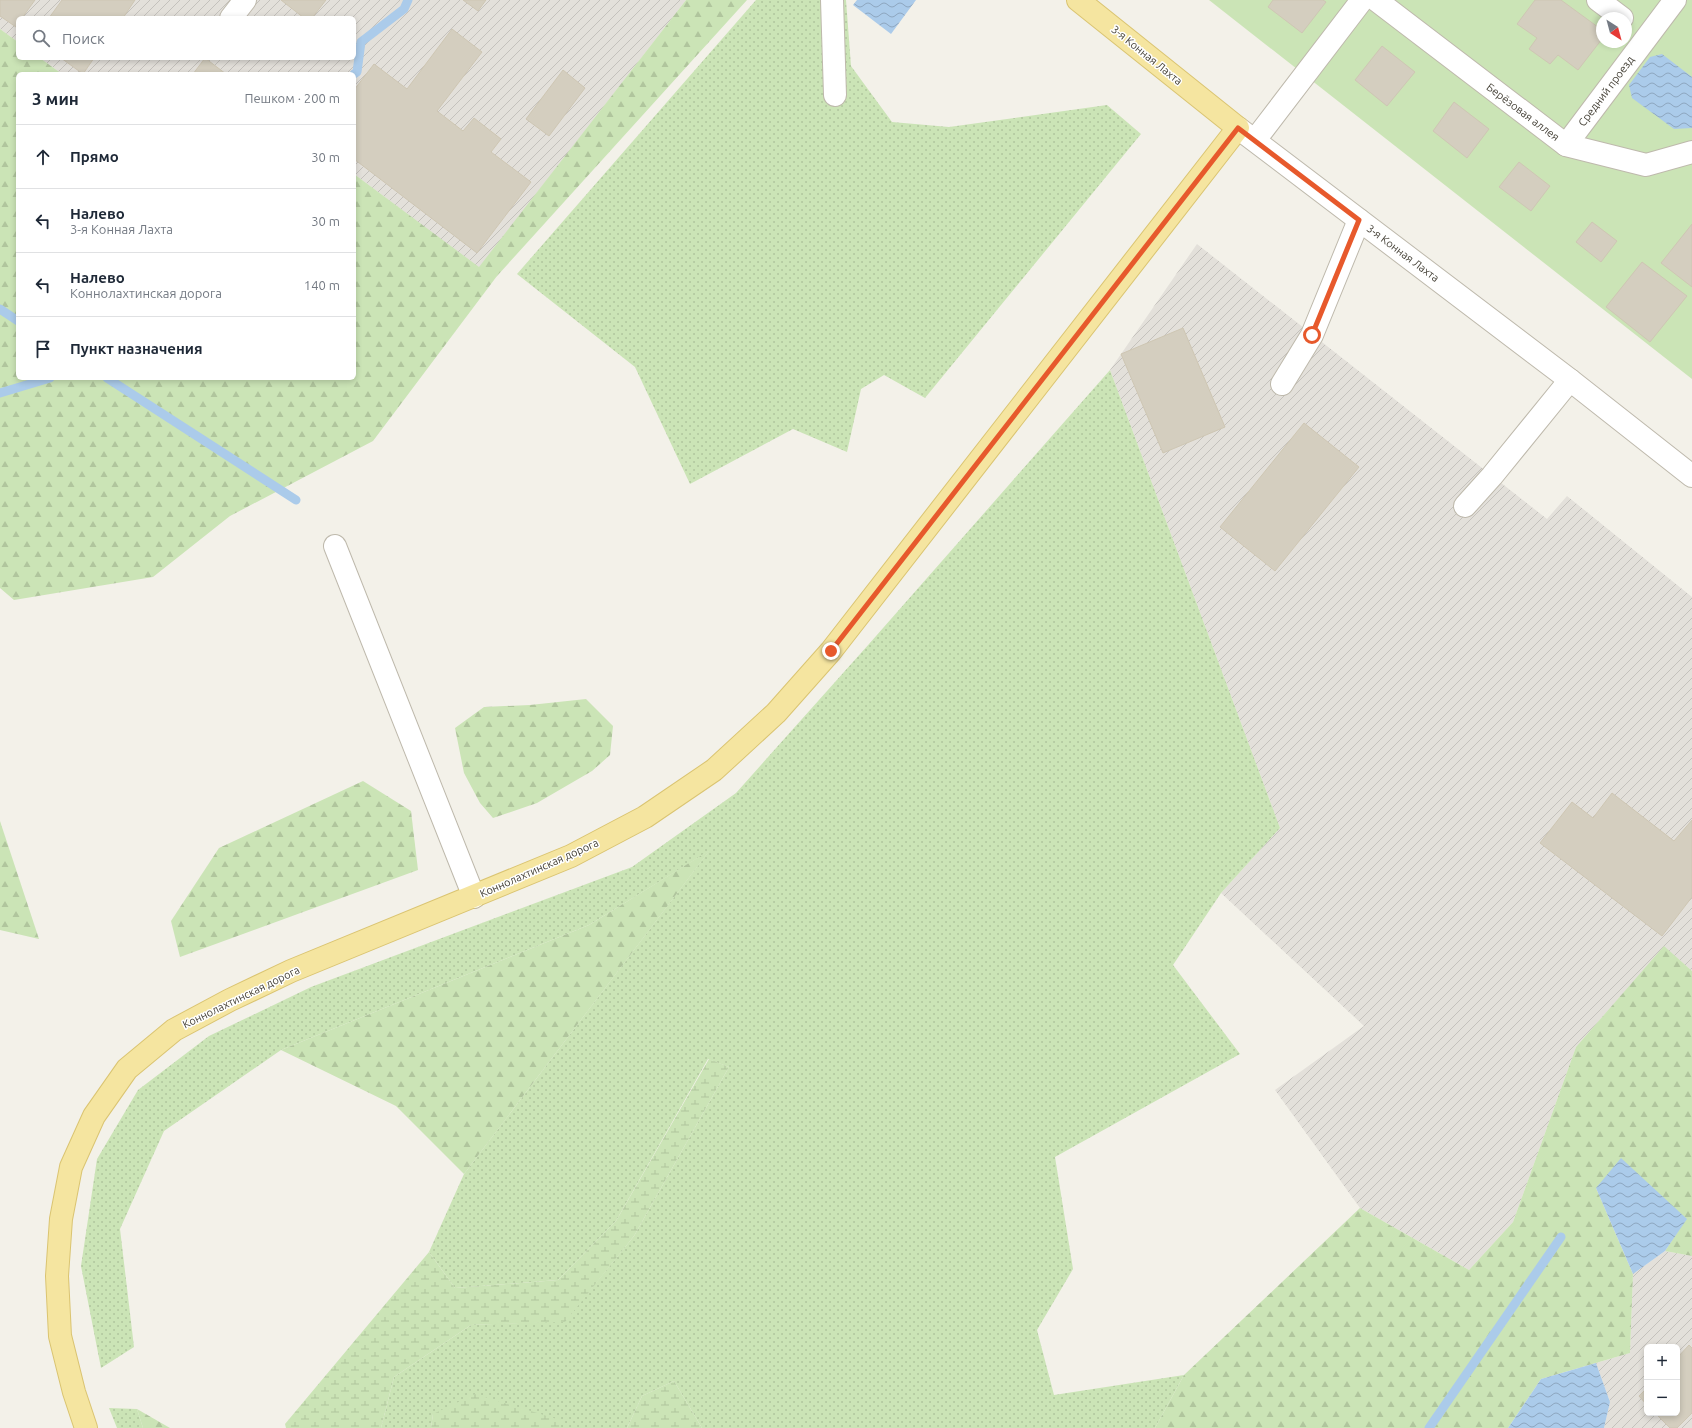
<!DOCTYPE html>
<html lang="ru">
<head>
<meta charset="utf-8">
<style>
	body { margin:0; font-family:Ubuntu,sans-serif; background:#f6f6f7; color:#1f2937 }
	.controls { position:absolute; right:12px; bottom:12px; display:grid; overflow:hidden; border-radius:6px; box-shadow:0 2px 6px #0003 }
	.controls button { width:36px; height:36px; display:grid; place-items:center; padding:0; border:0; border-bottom:1px solid #e0e1e3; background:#fff; color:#1f2937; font:20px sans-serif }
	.compass { position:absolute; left:1596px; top:12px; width:36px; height:36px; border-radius:50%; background:#fff; box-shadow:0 2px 6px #0003; rotate:144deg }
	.stop { position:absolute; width:12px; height:12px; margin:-9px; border:3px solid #e7592c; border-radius:50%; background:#fff }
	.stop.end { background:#e7592c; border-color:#fff; box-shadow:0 1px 4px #0008 }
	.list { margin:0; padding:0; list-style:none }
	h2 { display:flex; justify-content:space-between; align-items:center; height:52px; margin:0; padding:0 16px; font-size:17px }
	h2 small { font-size:13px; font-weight:400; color:#747a83 }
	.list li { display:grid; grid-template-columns:26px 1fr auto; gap:12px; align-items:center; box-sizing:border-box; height:64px; padding:0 16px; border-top:1px solid #e0e1e3 }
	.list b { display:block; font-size:15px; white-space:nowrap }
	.list p { margin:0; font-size:13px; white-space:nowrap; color:#747a83 }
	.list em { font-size:13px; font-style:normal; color:#747a83 }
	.icon { flex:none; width:22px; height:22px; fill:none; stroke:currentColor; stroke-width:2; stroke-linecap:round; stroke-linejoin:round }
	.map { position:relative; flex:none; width:1692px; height:1428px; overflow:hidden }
	.search { position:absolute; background:#fff; box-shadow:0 2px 6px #0003; left:16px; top:16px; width:340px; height:44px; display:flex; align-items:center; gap:10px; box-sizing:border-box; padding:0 14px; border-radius:6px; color:#747a83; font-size:15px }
	.panel { position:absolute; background:#fff; box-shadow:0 2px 6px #0003; left:16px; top:72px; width:340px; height:308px; border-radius:6px }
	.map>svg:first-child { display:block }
</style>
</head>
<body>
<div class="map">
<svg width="1692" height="1428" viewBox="0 0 1692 1428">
	<defs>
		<pattern id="industrial-furrows" width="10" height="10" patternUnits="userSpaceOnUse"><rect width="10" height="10" fill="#e3e0da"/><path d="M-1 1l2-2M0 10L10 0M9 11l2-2" fill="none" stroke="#c4c1bc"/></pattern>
		<pattern id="grass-dots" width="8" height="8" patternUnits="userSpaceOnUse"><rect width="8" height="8" fill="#cbe4b6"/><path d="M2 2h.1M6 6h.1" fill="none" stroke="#b0c59d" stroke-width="1.8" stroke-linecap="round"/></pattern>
		<pattern id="forest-firs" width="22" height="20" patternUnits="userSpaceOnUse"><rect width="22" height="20" fill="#cbe4b6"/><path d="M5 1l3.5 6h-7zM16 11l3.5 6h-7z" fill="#b0c59d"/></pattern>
		<pattern id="wetland-marsh" width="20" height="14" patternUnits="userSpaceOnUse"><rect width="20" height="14" fill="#cbe4b6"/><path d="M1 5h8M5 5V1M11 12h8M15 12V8" fill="none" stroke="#b0c59d"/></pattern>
		<pattern id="water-waves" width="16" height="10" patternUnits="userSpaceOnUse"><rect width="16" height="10" fill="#abcbea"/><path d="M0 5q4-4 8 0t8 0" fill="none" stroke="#8da6bf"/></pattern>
	</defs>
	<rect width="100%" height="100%" fill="#f3f1e9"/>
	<g fill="url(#industrial-furrows)" fill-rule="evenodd">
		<polygon points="0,0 686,0 479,268 354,174 354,74 62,74 40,58 354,58 354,18 18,18 18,42 0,29"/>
		<polygon points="1197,244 1547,519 1567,496 1692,597 1692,971 1664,947 1576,1047 1513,1222 1469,1270 1360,1208 1275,1090 1364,1026 1221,893 1280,828 1110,370"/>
		<path d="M 1665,1251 L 1692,1256 L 1692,1428 L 1604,1428 L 1610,1402 L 1596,1363 L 1630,1353 L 1633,1274 ZM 1647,1347 L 1677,1347 L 1677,1413 L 1647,1413 Z"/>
	</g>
	<g fill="url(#grass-dots)">
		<polygon points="756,0 846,0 851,66 892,122 949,127 1107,105 1141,134 925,398 884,375 861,389 847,452 793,429 690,484 635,367 517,274"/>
		<polygon points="1110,370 1280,828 1221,893 1173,965 1240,1054 1055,1157 1073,1269 1037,1330 1054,1395 1184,1375 1155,1428 702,1428 674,1381 642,1396 627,1428 559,1428 559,1420 433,1414 431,1428 381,1428 394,1377 471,1325 565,1321 634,1236 729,1067 708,1059 616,1221 558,1280 455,1288 429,1252 464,1174 709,851 589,925 281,1050 164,1131 120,1229 134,1347 101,1368 81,1266 97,1159 138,1090 209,1036 311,987 632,867 736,793 869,644"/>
		<polygon points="109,1408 137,1409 143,1428 117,1428"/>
	</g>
	<g fill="url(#forest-firs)">
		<polygon points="686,0 747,0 497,276 373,441 230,516 153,577 14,600 0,588 0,29 18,42 18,58 40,58 62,74 18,74 18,378 354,378 354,174 479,267"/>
		<polygon points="586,699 613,726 610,755 592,771 537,803 493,818 480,803 464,773 455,728 484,707 530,705"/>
		<polygon points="363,781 411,811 418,870 180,957 171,921 219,848"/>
		<polygon points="0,821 39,939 0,930"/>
		<polygon points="710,850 464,1174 396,1106 281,1050 589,925"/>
		<polygon points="1664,946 1692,971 1692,1256 1665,1251 1686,1219 1596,1188 1633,1274 1630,1353 1541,1379 1508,1428 1155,1428 1184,1375 1360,1208 1469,1270 1513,1222 1576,1047"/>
		<polygon points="137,1409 170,1428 143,1428"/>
	</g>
	<g fill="url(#wetland-marsh)">
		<polygon points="709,1059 729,1067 634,1236 565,1322 471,1325 394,1377 381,1428 286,1428 285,1424 429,1252 455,1288 558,1280 616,1221"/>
		<polygon points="674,1381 702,1428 627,1428 642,1396"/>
		<polygon points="475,1394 560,1420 559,1428 431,1428 433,1414"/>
	</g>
	<path fill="#cbe4b6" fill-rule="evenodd" d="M 1209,0 L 1692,0 L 1692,379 ZM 1602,18 L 1626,18 L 1626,42 L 1602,42 Z"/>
	<g fill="url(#water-waves)">
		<polygon points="857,0 916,0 891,34 853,5"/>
		<polygon points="1662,54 1692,77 1692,128 1674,129 1632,98 1629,85 1650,57"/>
		<polygon points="1621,1158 1687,1219 1665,1251 1633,1274 1596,1188"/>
		<polygon points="1596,1363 1610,1402 1604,1428 1508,1428 1541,1379"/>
	</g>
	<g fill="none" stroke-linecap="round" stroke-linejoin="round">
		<g stroke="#abcbea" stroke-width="9">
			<polyline points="354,74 357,72 361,42 404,9 408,0"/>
			<polyline points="0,309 18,321"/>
			<polyline points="107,378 296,500"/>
			<polyline points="0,393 50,378"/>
			<polyline points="1429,1428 1561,1237"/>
		</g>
	</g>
	<g fill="#d4cebf" stroke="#cec6b3">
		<polygon points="0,0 35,0 22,18 18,18 18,25 16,27 0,16"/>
		<polygon points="62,0 135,0 123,18 49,18"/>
		<polygon points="281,0 326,0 312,18 304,18"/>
		<polygon points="463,0 486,0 478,11"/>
		<polygon points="1273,0 1323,0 1326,2 1302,33 1268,7"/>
		<polygon points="1535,0 1561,0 1602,30 1602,39 1578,70 1558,55 1550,64 1529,49 1537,38 1517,24"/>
		<polygon points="452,29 482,52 437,111 463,131 474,118 501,139 491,152 531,182 477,253 354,159 354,90 374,64 407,89"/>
		<polygon points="1382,46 1415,72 1387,106 1355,80"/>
		<polygon points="61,58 94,58 83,74"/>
		<polygon points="205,58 226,74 193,74"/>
		<polygon points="563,70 585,88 549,136 526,119"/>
		<polygon points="1454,102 1489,129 1467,158 1433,131"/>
		<polygon points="1519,162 1550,186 1531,211 1499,187"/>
		<polygon points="1592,222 1617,241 1601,262 1576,242"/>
		<polygon points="1692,224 1692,287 1661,263"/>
		<polygon points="1642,262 1687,296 1650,342 1606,307"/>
		<polygon points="1183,328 1225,427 1163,453 1121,354"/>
		<polygon points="1304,423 1359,467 1275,571 1220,527"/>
		<polygon points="1612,793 1674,841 1692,820 1692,897 1662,936 1540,843 1572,802 1593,818"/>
		<polygon points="1689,1345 1692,1348 1692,1413 1677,1428 1670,1428 1655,1413 1677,1413 1677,1358"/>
		<polygon points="1647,1388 1647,1405 1639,1396"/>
	</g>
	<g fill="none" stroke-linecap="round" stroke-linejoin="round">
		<g stroke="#beb9ac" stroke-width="24">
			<g id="minor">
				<polyline points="832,0 835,95"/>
				<polyline points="1376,0 1566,145 1646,165 1692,152"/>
				<polyline points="1598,0 1622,18"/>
				<polyline points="231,18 245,0"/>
				<polyline points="1238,128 1570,380 1692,476"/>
				<polyline points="1255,140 1362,0"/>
				<polyline points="1566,145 1675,0"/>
				<polyline points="1282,384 1312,335 1359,220"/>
				<polyline points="1465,506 1492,476 1570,380"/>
				<polyline points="335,546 474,897"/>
			</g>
		</g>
		<g stroke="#dac471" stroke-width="24">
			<polyline id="major" points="86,1428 74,1392 60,1336 57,1276 61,1219 71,1167 94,1116 127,1069 174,1030 230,1000 291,971 571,856 645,817 714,770 776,713 831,651 1238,128 1078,0"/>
		</g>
		<use href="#minor" stroke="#fff" stroke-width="22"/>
		<use href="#major" stroke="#f5e5a0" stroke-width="22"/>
	</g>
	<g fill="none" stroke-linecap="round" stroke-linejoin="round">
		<polyline stroke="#e7592c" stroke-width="5" points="831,651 1238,128 1359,220 1312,335"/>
	</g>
	<g text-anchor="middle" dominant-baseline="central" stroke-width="3" stroke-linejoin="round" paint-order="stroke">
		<g font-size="11" fill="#464238" stroke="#fff">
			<text transform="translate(1147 55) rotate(39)">3-я Конная Лахта</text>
			<text transform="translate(1606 91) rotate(-53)">Средний проезд</text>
			<text transform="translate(1523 112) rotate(37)">Берёзовая аллея</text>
			<text transform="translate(1403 253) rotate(37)">3-я Конная Лахта</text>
			<text transform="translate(539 868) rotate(-24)">Коннолахтинская дорога</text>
			<text transform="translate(241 997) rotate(-26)">Коннолахтинская дорога</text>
		</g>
	</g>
</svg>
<div class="controls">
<button>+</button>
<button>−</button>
</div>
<svg class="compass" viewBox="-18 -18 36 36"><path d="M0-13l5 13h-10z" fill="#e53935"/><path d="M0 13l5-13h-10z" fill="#747a83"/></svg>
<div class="stop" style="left:1312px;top:335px"></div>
<div class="stop end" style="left:831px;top:651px"></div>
<div class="search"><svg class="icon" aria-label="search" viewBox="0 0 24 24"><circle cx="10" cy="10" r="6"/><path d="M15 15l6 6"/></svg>Поиск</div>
<section class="panel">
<h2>3 мин<small>Пешком · 200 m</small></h2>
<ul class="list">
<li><svg class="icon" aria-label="ahead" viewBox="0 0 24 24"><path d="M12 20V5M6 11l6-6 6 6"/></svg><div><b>Прямо</b></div><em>30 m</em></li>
<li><svg class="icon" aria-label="left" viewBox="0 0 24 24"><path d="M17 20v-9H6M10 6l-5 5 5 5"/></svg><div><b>Налево</b><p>3-я Конная Лахта</p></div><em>30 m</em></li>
<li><svg class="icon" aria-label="left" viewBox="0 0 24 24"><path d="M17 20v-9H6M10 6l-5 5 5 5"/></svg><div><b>Налево</b><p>Коннолахтинская дорога</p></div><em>140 m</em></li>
<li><svg class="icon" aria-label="arrive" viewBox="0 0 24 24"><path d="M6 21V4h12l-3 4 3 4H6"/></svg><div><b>Пункт назначения</b></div></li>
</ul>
</section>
</div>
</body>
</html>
